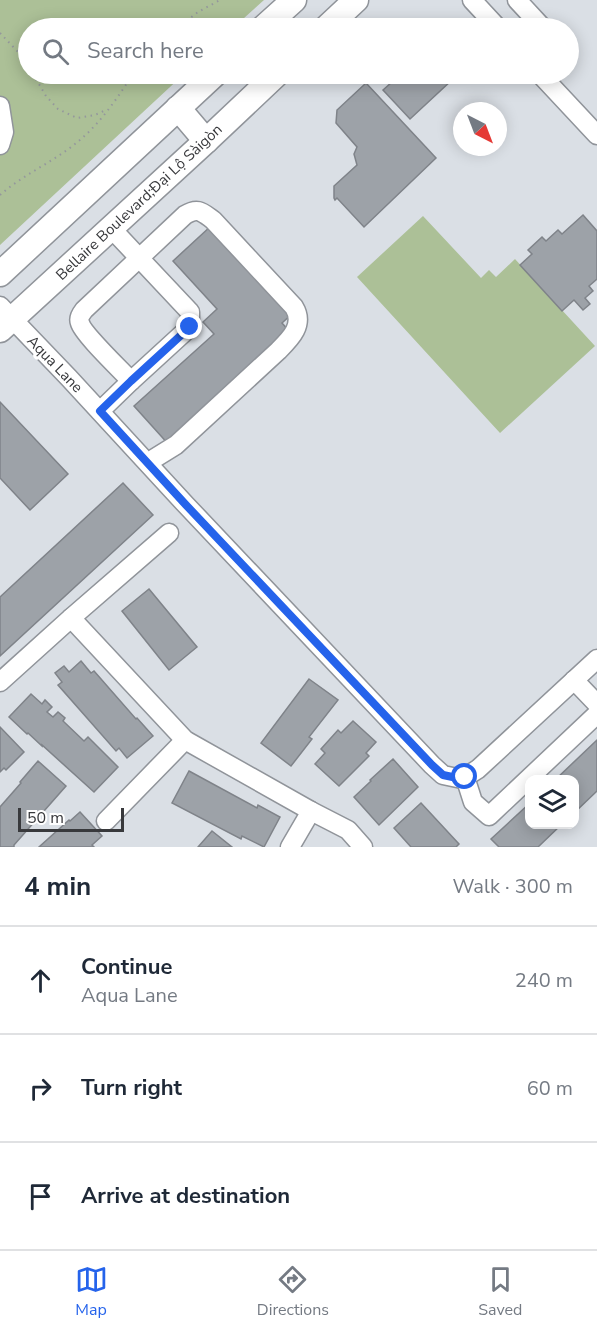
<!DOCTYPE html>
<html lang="en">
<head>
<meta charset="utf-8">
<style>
	body { margin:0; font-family:"Nunito Sans",sans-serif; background:#f6f6f7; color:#1f2937 }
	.controls { position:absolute; right:18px; bottom:18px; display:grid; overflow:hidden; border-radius:12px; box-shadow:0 3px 15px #0003 }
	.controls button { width:54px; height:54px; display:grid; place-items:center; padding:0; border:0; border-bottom:2px solid #e0e1e3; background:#fff; color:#1f2937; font:30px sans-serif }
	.compass { position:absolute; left:453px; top:102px; width:54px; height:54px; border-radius:50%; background:#fff; box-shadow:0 3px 15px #0003; rotate:138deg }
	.scale { position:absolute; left:18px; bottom:15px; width:106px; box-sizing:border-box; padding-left:6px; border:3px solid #38393c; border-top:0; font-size:16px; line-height:21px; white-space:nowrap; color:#38393c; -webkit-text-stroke:4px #fff; paint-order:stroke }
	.stop { position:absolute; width:18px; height:18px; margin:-14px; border:4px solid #2563eb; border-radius:50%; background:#fff }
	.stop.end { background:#2563eb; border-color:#fff; box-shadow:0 2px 6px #0008 }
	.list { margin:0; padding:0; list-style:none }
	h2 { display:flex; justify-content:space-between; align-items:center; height:78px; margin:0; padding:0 24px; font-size:26px }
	h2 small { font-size:20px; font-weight:400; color:#747a83 }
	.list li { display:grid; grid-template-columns:39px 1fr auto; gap:18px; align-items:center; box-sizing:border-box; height:108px; padding:0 24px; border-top:2px solid #e0e1e3 }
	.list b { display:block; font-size:22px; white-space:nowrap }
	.list p { margin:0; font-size:20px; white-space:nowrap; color:#747a83 }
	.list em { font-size:20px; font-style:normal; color:#747a83 }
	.icon { flex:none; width:33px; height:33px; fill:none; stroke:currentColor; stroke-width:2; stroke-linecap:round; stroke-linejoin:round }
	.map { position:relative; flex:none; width:597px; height:847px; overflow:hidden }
	.search { position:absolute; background:#fff; box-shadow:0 3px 15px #0003; left:18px; right:18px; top:18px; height:66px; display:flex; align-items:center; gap:15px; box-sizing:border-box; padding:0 21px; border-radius:33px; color:#747a83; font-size:22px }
	.sheet { height:402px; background:#fff }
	nav { display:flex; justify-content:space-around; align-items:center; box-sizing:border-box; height:84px; border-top:2px solid #e0e1e3; background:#fff; font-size:16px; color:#747a83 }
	nav a { display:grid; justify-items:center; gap:3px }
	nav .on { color:#2563eb }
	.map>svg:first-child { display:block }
</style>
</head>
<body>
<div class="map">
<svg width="597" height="847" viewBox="0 0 597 847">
	<rect width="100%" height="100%" fill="#dadfe5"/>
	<g fill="#acc097">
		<polygon points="0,0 264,0 233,28 28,28 28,74 184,74 0,245"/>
		<polygon points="423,216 481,278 489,270 496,277 515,259 595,346 500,433 357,277"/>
	</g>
	<g fill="#9da2a8" stroke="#7f8389" stroke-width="1.5">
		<polygon points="401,74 447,74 453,79 410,119 383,90"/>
		<polygon points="366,83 436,158 364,227 337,198 335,200 334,198 334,186 357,165 354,154 357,147 336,123 337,110"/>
		<polygon points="583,215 597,231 597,279 589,286 593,291 585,298 590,304 583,310 574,300 562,311 520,265 532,254 528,250 542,237 546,241 558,230 562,234"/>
		<polygon points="212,225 293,313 282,323 292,334 170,446 134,406 214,334 203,322 217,309 173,261"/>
		<polygon points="0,402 68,474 30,510 0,478"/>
		<polygon points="123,483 153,515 0,656 0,597"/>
		<polygon points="149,589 197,647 169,670 122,611"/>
		<polygon points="81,661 91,673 94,671 136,719 137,718 153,736 127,758 119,748 116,751 58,685 62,682 55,673 64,666 69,672"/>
		<polygon points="309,679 338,700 309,737 312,739 291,766 261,743"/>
		<polygon points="31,694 42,704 45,700 52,707 47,712 53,717 58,712 65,718 63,721 84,741 88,737 118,767 94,792 42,745 42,746 28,733 27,734 9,717"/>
		<polygon points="353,721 376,742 366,753 369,756 339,786 315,764 325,753 321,749 338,730 341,733"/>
		<polygon points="0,727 24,752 6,770 4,768 0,772"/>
		<polygon points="597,740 597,791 574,813 574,780 555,780"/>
		<polygon points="393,759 418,787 379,825 354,797 371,781 370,780"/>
		<polygon points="38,761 66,786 14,845 14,847 0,847 0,807 21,783 20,782"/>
		<polygon points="189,771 257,808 258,805 280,817 264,847 242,836 241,839 172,803"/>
		<polygon points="421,803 459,844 456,847 411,847 394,828"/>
		<polygon points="530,803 530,824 562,824 538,847 499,847 491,839"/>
		<polygon points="80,812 102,836 92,845 94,847 39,847 69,820 70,821"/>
		<polygon points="212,831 232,847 198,847"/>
	</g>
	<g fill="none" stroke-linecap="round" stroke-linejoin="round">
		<g stroke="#90949a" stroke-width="21">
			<g id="minor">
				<polyline points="472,0 498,28"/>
				<polyline points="517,0 542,27 541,28"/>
				<polyline points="540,74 597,135"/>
				<polyline points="0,106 4,132 0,145"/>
				<polyline points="0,306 69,378 186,505 432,765 443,775 462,779 478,769 597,659"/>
				<path d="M 131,381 C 121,370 83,334 80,323 C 78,318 81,314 84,310 L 185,215 C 198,207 202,212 213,220 L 294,307 C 305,325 290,339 278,351 L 176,445 L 155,458 L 149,464"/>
				<polyline points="100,411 131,381 190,327 190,312 111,228"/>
				<polyline points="71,618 185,740 311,811 348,830 363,847"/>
				<polyline points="574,680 597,704"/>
				<polyline points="0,682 71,618 169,533"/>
				<polyline points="465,777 473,802 489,816 597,714"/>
				<polyline points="106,821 185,740"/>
				<polyline points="290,847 311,811"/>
			</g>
		</g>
		<g stroke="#90949a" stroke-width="27">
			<g id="major">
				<polyline points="263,28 294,0"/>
				<polyline points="326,28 356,0"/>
				<polyline points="178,108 206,141"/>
				<polyline points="0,274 215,74"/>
				<polyline points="0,330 206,141 277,74"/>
			</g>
		</g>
		<g stroke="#94979c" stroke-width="2" stroke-dasharray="1.5 4.5" stroke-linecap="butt">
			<polyline points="177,28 198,12 220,0"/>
			<polyline points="0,33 20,54 28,67"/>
			<polyline points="33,74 46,96 58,109 77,118 95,115 106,110"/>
			<path d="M 0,195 C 25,173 56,161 81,139 C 102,121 118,97 133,74"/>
		</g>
		<use href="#minor" stroke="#fff" stroke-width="18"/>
		<use href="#major" stroke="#fff" stroke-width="24"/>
	</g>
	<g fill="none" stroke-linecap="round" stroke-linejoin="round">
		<polyline stroke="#2563eb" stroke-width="8" points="190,327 131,381 100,411 186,505 432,765 443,775 462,779 465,777"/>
	</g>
	<g text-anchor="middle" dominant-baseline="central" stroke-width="6" stroke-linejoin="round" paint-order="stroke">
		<g font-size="15" fill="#38393c" stroke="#fff">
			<text transform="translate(139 202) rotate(-43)">Bellaire Boulevard;Đại Lộ Sàigòn</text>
			<text transform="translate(55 364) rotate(46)">Aqua Lane</text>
		</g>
	</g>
</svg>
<div class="controls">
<button><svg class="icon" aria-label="layers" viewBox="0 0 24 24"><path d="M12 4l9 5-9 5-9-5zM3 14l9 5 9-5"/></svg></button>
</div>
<svg class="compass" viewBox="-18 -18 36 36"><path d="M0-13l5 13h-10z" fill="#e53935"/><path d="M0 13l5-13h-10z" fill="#747a83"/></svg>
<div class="scale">50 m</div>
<div class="stop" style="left:465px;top:777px"></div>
<div class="stop end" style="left:190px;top:327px"></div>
<div class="search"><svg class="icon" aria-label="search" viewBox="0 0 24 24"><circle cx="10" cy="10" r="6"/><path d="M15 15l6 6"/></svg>Search here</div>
</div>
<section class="sheet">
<h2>4 min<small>Walk · 300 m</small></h2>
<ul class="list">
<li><svg class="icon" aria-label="ahead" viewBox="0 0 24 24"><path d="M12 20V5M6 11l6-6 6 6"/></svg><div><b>Continue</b><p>Aqua Lane</p></div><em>240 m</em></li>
<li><svg class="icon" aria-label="right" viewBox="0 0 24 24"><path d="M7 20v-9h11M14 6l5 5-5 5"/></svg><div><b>Turn right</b></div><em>60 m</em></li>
<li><svg class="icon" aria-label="arrive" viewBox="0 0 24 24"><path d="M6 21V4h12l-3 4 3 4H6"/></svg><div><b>Arrive at destination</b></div></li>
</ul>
</section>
<nav>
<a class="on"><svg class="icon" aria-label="map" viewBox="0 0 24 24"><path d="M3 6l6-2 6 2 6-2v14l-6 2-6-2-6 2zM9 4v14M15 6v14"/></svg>Map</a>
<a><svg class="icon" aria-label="directions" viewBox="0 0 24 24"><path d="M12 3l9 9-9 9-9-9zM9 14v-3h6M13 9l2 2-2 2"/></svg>Directions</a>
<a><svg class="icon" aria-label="saved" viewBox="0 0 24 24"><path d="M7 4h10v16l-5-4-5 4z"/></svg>Saved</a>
</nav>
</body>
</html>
